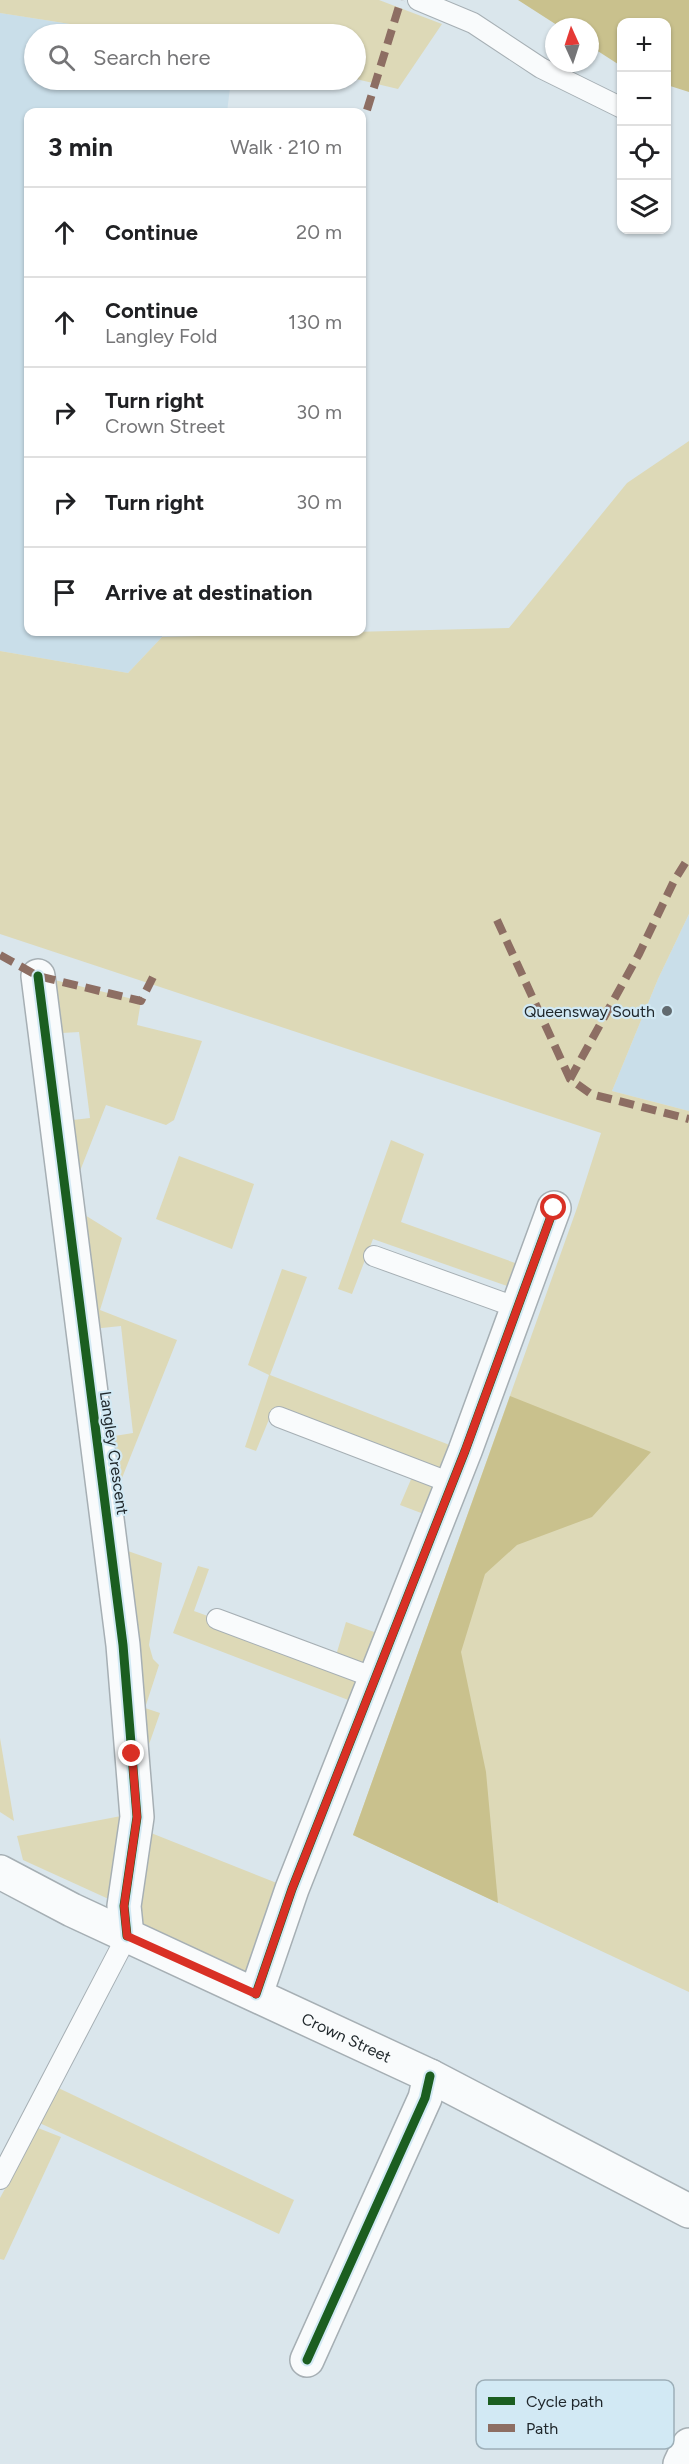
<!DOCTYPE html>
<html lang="en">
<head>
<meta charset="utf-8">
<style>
	body { margin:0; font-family:Figtree,sans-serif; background:#f6f6f6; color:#202124 }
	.controls { position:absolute; right:18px; top:18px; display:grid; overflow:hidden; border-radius:12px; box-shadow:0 2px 4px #0004 }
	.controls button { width:54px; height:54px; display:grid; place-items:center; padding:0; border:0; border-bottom:2px solid #e0e0e0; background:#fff; color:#202124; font:30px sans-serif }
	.compass { position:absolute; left:545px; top:18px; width:54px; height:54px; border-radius:50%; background:#fff; box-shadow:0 2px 4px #0004; rotate:357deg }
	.stop { position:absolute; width:18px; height:18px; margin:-14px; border:4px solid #d93025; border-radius:50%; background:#fff }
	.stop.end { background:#d93025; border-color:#fff; box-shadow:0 2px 6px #0008 }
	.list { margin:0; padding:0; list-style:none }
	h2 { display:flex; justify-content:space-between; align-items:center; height:78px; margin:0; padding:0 24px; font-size:26px }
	h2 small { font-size:20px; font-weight:400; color:#757577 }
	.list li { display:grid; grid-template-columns:39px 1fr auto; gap:18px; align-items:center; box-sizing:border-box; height:90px; padding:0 24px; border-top:2px solid #e0e0e0 }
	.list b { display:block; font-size:22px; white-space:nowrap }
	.list p { margin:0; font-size:20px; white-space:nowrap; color:#757577 }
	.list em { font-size:20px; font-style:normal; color:#757577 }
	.icon { flex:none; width:33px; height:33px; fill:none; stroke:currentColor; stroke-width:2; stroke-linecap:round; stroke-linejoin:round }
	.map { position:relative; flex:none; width:689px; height:2464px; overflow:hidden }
	.search { position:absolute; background:#fff; box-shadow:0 2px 4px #0004; left:24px; top:24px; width:342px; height:66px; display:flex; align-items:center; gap:15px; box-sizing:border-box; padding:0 21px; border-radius:33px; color:#757577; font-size:22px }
	.panel { position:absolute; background:#fff; box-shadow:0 2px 4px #0004; left:24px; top:108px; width:342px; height:528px; border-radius:12px }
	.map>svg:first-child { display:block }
</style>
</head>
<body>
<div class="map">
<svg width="689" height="2464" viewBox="0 0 689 2464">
	<rect width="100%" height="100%" fill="#dae6ec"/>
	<g fill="#c9dee9">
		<polygon points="0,13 134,34 34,34 34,80 231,80 227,112 28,112 28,632 162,632 162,637 128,673 0,651"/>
		<polygon points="689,914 689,1111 612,1091 658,979"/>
	</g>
	<g fill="#ddd9b7">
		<polygon points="0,0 379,0 442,24 398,89 356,79 356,34 134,34 0,13"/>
		<polygon points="689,441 689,914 658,979 612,1091 689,1111 689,1992 353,1835 577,1208 601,1133 0,934 0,651 128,673 162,637 509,628 627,483"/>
		<polygon points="38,976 141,1001 137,1025 202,1041 174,1120 166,1125 106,1105 67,1204 122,1238 100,1310 177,1340 118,1488 96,1439 133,1433 121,1326 82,1330 56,1122 90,1118 79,1032 45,1034"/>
		<polygon points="391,1140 424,1154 401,1222 532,1269 524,1292 373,1239 352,1294 338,1289"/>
		<polygon points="179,1156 254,1184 232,1249 156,1219"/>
		<polygon points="282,1269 307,1277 270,1375 465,1451 437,1519 400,1505 415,1470 270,1417 256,1451 245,1447 269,1375 248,1365"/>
		<polygon points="125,1550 162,1563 149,1645 153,1659 159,1665 145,1708 160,1713 146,1753"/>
		<polygon points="198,1566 209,1569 194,1611 334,1662 346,1622 391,1638 364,1706 173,1633"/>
		<polygon points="0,1738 14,1821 0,1812"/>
		<polygon points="121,1816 136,1827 292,1889 256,1994 127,1936 124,1906 23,1860 17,1836"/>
		<polygon points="50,2084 294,2200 279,2234 31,2119"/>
		<polygon points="38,2128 61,2137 4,2260 0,2259 0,2198"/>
	</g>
	<g fill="#c9c18d">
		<polygon points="518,0 689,0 689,92 667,85 666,22 622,22 621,66 590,46 590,27 560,27"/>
		<polygon points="510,1396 651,1452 592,1517 517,1545 485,1574 461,1652 486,1772 498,1903 353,1835"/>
	</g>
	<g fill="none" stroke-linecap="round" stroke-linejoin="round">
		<g stroke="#a6afb4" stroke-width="22">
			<g id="lane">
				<polyline points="418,0 473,23 541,68 622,108"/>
				<polyline points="374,1256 518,1308"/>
				<polyline points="279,1417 451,1483"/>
				<polyline points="217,1619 375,1678"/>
				<polyline points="0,2179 127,1936"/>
			</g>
		</g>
		<g stroke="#a6afb4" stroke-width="36">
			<g id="street">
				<polyline points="38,976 123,1645 137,1817 124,1906 127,1936"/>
				<path id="s1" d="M 0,1872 L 72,1910 L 430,2076 L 689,2211"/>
				<polyline points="256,1994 292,1889 465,1451 554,1208"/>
				<polyline points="307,2360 425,2098 430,2076"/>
				<polyline points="680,2464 689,2445"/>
			</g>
		</g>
		<use href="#lane" stroke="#f9fbfc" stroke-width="20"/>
		<use href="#street" stroke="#f9fbfc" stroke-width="33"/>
		<g stroke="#8d6e63" stroke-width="8" stroke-dasharray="15 8" stroke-linecap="butt">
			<polyline points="367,110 401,0"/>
			<polyline points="497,920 570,1079 591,1094 689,1119"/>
			<polyline points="0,955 38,976 141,1001 153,977"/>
			<polyline points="570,1079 639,954 674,881 689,857"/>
		</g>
		<g stroke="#d2e9f4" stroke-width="13">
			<g id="cycleway">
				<polyline points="38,976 123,1645 137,1817 124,1906 127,1936"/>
				<polyline points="256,1994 292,1889 465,1451 554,1208"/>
				<polyline points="307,2360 425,2098 430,2076"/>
			</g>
		</g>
		<use href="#cycleway" stroke="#1b5e20" stroke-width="9"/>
	</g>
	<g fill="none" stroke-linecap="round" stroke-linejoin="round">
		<polyline stroke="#d93025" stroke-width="8" points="132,1754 137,1817 124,1906 127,1936 256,1994 292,1889 465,1451 554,1208"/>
	</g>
	<circle fill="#616a6f" stroke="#d2e9f4" stroke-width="2" cx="667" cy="1011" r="6"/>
	<g text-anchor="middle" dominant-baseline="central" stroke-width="4.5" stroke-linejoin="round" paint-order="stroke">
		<g font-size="16" fill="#20282c" stroke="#d2e9f4" text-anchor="end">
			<text x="655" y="1011">Queensway South</text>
		</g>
		<g font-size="16" fill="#20282c" stroke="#d2e9f4">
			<text transform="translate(114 1453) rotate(82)">Langley Crescent</text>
			<text stroke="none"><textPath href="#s1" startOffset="384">Crown Street</textPath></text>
		</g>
	</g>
	<rect x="476" y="2380" width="198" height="69" rx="9" fill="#d2e9f4" stroke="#9dafb8" stroke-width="1.5"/>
	<rect x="488" y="2397" width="27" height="8" fill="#1b5e20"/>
	<rect x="488" y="2424" width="27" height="8" fill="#8d6e63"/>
	<g font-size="16" fill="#20282c">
		<text x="526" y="2407">Cycle path</text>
		<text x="526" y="2434">Path</text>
	</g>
</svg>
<div class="controls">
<button>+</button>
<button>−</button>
<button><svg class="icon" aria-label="locate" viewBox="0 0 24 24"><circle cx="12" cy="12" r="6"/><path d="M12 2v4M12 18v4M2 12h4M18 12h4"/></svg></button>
<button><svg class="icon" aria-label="layers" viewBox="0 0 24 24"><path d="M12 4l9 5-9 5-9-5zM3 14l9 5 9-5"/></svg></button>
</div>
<svg class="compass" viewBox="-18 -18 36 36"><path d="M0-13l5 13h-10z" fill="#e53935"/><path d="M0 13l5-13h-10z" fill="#757577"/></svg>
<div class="stop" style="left:554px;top:1208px"></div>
<div class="stop end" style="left:132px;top:1754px"></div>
<div class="search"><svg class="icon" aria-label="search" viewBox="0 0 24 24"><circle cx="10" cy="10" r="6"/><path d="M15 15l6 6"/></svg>Search here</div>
<section class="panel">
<h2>3 min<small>Walk · 210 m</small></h2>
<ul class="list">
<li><svg class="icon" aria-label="ahead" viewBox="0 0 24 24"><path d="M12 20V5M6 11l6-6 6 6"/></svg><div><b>Continue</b></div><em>20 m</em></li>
<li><svg class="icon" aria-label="ahead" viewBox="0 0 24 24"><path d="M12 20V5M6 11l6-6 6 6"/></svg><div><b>Continue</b><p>Langley Fold</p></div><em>130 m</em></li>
<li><svg class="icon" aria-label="right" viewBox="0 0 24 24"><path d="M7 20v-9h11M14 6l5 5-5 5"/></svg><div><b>Turn right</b><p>Crown Street</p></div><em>30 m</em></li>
<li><svg class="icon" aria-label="right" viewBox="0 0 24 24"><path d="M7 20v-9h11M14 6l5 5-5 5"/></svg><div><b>Turn right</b></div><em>30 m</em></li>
<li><svg class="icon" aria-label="arrive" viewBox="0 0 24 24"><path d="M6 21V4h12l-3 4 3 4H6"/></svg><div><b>Arrive at destination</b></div></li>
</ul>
</section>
</div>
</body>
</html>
